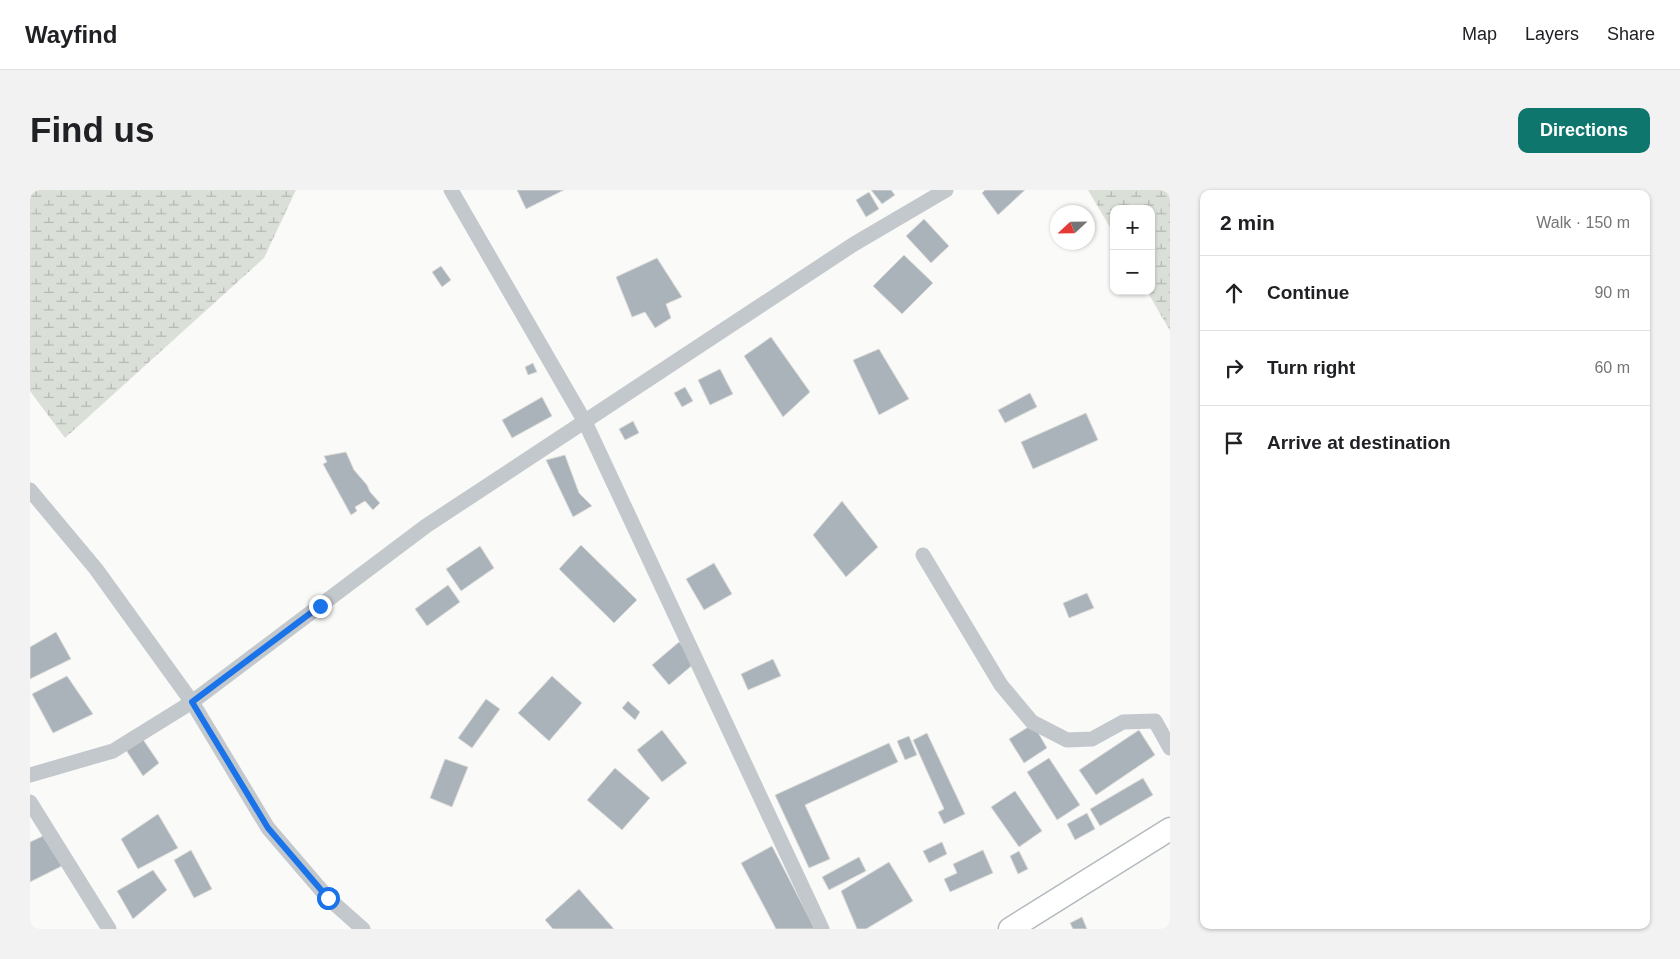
<!DOCTYPE html>
<html lang="en">
<head>
<meta charset="utf-8">
<style>
	body { margin:0; font-family:Helvetica,sans-serif; background:#f2f2f2; color:#202124 }
	.controls { position:absolute; right:15px; top:15px; display:grid; overflow:hidden; border-radius:10px; box-shadow:0 1px 4px #0004 }
	.controls button { width:45px; height:45px; display:grid; place-items:center; padding:0; border:0; border-bottom:1px solid #e0e0e0; background:#fff; color:#202124; font:25px sans-serif }
	.compass { position:absolute; left:1020px; top:15px; width:45px; height:45px; border-radius:50%; background:#fff; box-shadow:0 1px 4px #0004; rotate:248deg }
	.stop { position:absolute; width:15px; height:15px; margin:-11px; border:4px solid #1a73e8; border-radius:50%; background:#fff }
	.stop.end { background:#1a73e8; border-color:#fff; box-shadow:0 1px 5px #0008 }
	.list { margin:0; padding:0; list-style:none }
	h2 { display:flex; justify-content:space-between; align-items:center; height:65px; margin:0; padding:0 20px; font-size:21px }
	h2 small { font-size:16px; font-weight:400; color:#757577 }
	.list li { display:grid; grid-template-columns:32px 1fr auto; gap:15px; align-items:center; box-sizing:border-box; height:75px; padding:0 20px; border-top:1px solid #e0e0e0 }
	.list b { display:block; font-size:19px; white-space:nowrap }
	.list em { font-size:16px; font-style:normal; color:#757577 }
	.icon { flex:none; width:28px; height:28px; fill:none; stroke:currentColor; stroke-width:2; stroke-linecap:round; stroke-linejoin:round }
	.map { position:relative; flex:none; width:1140px; height:739px; overflow:hidden; border-radius:10px }
	header { display:flex; align-items:center; gap:30px; box-sizing:border-box; height:70px; padding:0 25px; background:#fff; border-bottom:1px solid #e0e0e0 }
	header strong { font-size:24px }
	nav { display:flex; gap:28px; margin-inline-start:auto; font-size:18px }
	.intro { display:flex; align-items:center; justify-content:space-between; box-sizing:border-box; height:120px; padding:0 30px }
	h1 { margin:0; font-size:35px }
	.button { padding:12px 22px; border-radius:10px; background:#0f766e; color:#fff; font-size:18px; font-weight:700 }
	main { display:flex; gap:30px; padding:0 30px }
	aside { flex:1; background:#fff; border-radius:10px; box-shadow:0 1px 4px #0004 }
	.map>svg:first-child { display:block }
</style>
</head>
<body>
<header>
<strong>Wayfind</strong>
<nav><a>Map</a><a>Layers</a><a>Share</a></nav>
</header>
<div class="intro"><h1>Find us</h1><a class="button">Directions</a></div>
<main>
<div class="map">
<svg width="1140" height="739" viewBox="0 0 1140 739">
	<defs>
		<pattern id="wetland-marsh" width="20" height="14" patternUnits="userSpaceOnUse" patternTransform="scale(1.25)"><rect width="20" height="14" fill="#dadfd7"/><path d="M1 5h8M5 5V1M11 12h8M15 12V8" fill="none" stroke="#b4b9b4"/></pattern>
	</defs>
	<rect width="100%" height="100%" fill="#fafaf8"/>
	<g fill="url(#wetland-marsh)">
		<polygon points="0,0 266,0 234,68 35,248 0,201"/>
		<polygon points="1058,0 1140,0 1140,141 1117,101 1121,101 1121,19 1084,19 1084,44"/>
	</g>
	<g fill="#aab3b9" stroke="#dcdcda">
		<polygon points="487,0 534,0 496,19"/>
		<polygon points="841,0 861,0 865,5 852,14"/>
		<polygon points="955,0 995,0 968,25 952,3"/>
		<polygon points="839,2 849,19 836,27 826,10"/>
		<polygon points="894,29 919,56 901,73 876,46"/>
		<polygon points="874,65 903,93 872,124 843,96"/>
		<polygon points="627,68 652,107 636,114 641,128 625,138 615,122 602,127 586,87"/>
		<polygon points="411,76 421,90 412,97 402,82"/>
		<polygon points="741,147 780,202 753,227 714,166"/>
		<polygon points="849,159 879,209 849,225 823,170"/>
		<polygon points="503,173 507,182 498,185 495,177"/>
		<polygon points="690,179 703,204 680,215 668,190"/>
		<polygon points="655,197 663,211 652,217 644,203"/>
		<polygon points="1000,203 1007,217 975,233 968,220"/>
		<polygon points="512,207 522,226 482,248 472,230"/>
		<polygon points="1056,223 1068,250 1003,279 991,252"/>
		<polygon points="603,231 609,243 595,250 589,239"/>
		<polygon points="316,262 324,280 337,295 340,302 350,313 343,320 335,311 325,317 327,321 321,325 293,274 297,272 294,266"/>
		<polygon points="535,265 549,303 562,316 543,327 516,270"/>
		<polygon points="812,311 848,357 816,387 783,345"/>
		<polygon points="551,355 607,410 584,433 529,379"/>
		<polygon points="450,356 464,378 431,401 416,379"/>
		<polygon points="684,373 702,404 674,420 656,389"/>
		<polygon points="418,395 430,412 397,436 385,419"/>
		<polygon points="1057,403 1064,418 1039,428 1033,413"/>
		<polygon points="26,442 41,469 0,489 0,457"/>
		<polygon points="649,452 666,472 639,495 622,475"/>
		<polygon points="743,469 751,486 718,500 711,484"/>
		<polygon points="37,486 63,524 23,543 2,504"/>
		<polygon points="522,486 552,513 519,551 488,523"/>
		<polygon points="456,509 470,519 442,558 428,548"/>
		<polygon points="598,511 610,522 605,530 592,518"/>
		<polygon points="1003,534 1017,558 994,573 979,549"/>
		<polygon points="632,540 657,573 632,592 607,560"/>
		<polygon points="1109,540 1125,565 1066,605 1049,580"/>
		<polygon points="897,543 935,624 914,634 908,622 914,619 883,550"/>
		<polygon points="879,546 887,565 875,570 867,551"/>
		<polygon points="112,548 129,573 113,586 96,560"/>
		<polygon points="859,553 868,572 775,615 800,669 779,678 745,605"/>
		<polygon points="1019,568 1050,615 1027,630 997,582"/>
		<polygon points="415,569 438,577 422,617 400,608"/>
		<polygon points="585,578 620,608 592,640 557,610"/>
		<polygon points="1113,588 1123,605 1070,636 1060,619"/>
		<polygon points="985,601 1012,641 989,657 961,617"/>
		<polygon points="1057,623 1065,639 1045,650 1037,634"/>
		<polygon points="128,624 148,658 108,679 91,649"/>
		<polygon points="13,646 32,676 0,692 0,652"/>
		<polygon points="912,652 917,664 899,673 893,661"/>
		<polygon points="742,656 785,739 746,739 711,673"/>
		<polygon points="161,660 182,699 164,708 144,670"/>
		<polygon points="953,660 963,683 920,702 914,689 927,683 923,674"/>
		<polygon points="989,661 998,679 988,684 980,666"/>
		<polygon points="829,667 836,681 799,700 792,687"/>
		<polygon points="859,672 883,711 836,739 827,739 811,701"/>
		<polygon points="123,680 137,700 103,729 87,701"/>
		<polygon points="549,699 584,739 523,739 515,730"/>
		<polygon points="1052,727 1057,739 1043,739 1040,733"/>
	</g>
	<g fill="none" stroke-linecap="round" stroke-linejoin="round">
		<g stroke="#b3babf" stroke-width="25">
			<polyline id="secondary" points="980,739 1140,639"/>
		</g>
		<g stroke="#c3c8cc" stroke-width="15">
			<polyline points="421,0 555,232 792,739"/>
			<polyline points="0,300 66,379 162,512 238,638 298,708 333,739"/>
			<polyline points="893,365 971,495 1002,532 1037,550 1062,549 1093,532 1125,531 1140,558"/>
			<polyline points="0,585 83,561 162,512 396,336 824,54 916,0"/>
			<polyline points="0,612 79,739"/>
		</g>
		<use href="#secondary" stroke="#fff" stroke-width="22"/>
	</g>
	<g fill="none" stroke-linecap="round" stroke-linejoin="round">
		<polyline stroke="#1a73e8" stroke-width="6" points="290,416 162,512 238,638 298,708"/>
	</g>
</svg>
<div class="controls">
<button>+</button>
<button>−</button>
</div>
<svg class="compass" viewBox="-18 -18 36 36"><path d="M0-13l5 13h-10z" fill="#e53935"/><path d="M0 13l5-13h-10z" fill="#757577"/></svg>
<div class="stop" style="left:298px;top:708px"></div>
<div class="stop end" style="left:290px;top:416px"></div>
</div>
<aside>
<h2>2 min<small>Walk · 150 m</small></h2>
<ul class="list">
<li><svg class="icon" aria-label="ahead" viewBox="0 0 24 24"><path d="M12 20V5M6 11l6-6 6 6"/></svg><div><b>Continue</b></div><em>90 m</em></li>
<li><svg class="icon" aria-label="right" viewBox="0 0 24 24"><path d="M7 20v-9h11M14 6l5 5-5 5"/></svg><div><b>Turn right</b></div><em>60 m</em></li>
<li><svg class="icon" aria-label="arrive" viewBox="0 0 24 24"><path d="M6 21V4h12l-3 4 3 4H6"/></svg><div><b>Arrive at destination</b></div></li>
</ul>
</aside>
</main>
</body>
</html>
